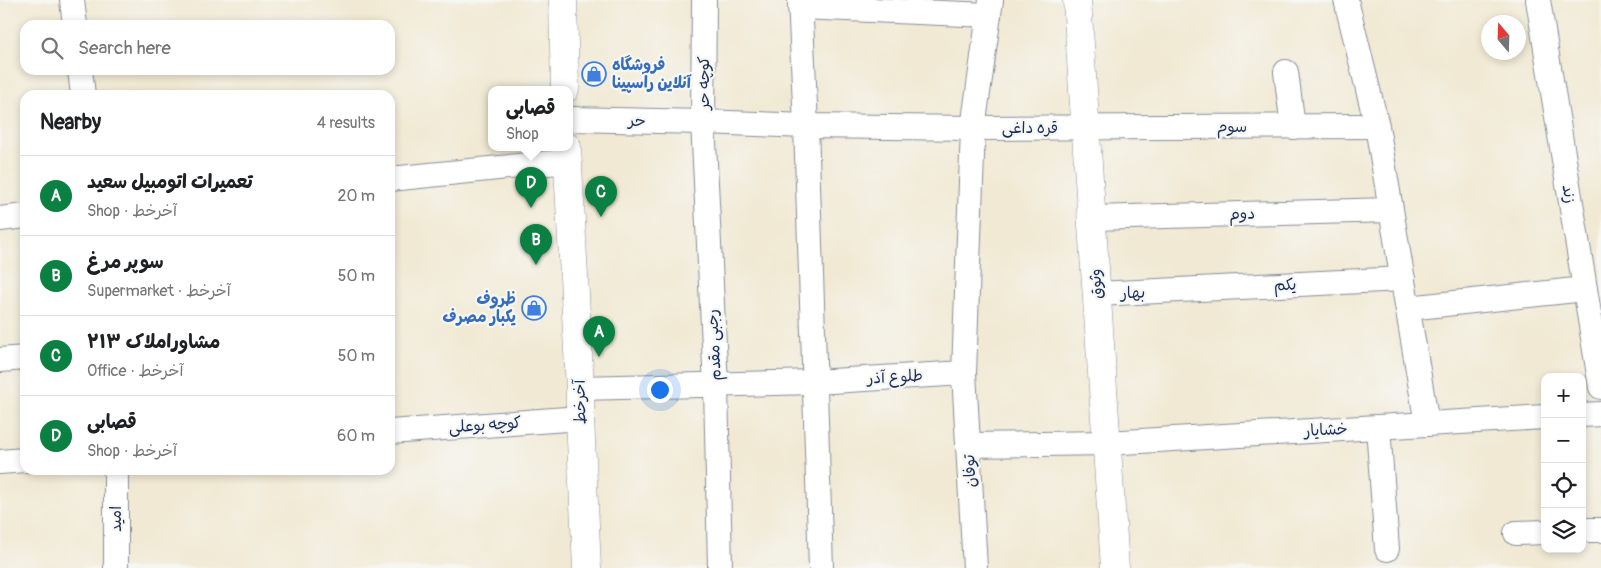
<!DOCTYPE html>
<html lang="en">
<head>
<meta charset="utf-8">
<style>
	body { margin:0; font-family:Pangolin,"Playpen Sans Arabic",sans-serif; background:#f2f2f2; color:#202124 }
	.controls { position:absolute; right:15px; bottom:15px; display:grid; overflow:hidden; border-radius:10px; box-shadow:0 2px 8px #0003 }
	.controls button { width:45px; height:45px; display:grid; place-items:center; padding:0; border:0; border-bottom:1px solid #e0e0e0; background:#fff; color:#202124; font:25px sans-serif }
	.compass { position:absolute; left:1481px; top:15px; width:45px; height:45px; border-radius:50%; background:#fff; box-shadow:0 2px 8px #0003; rotate:341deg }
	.you { position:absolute; left:659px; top:389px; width:18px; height:18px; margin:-12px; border:4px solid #fff; border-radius:50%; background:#1a73e8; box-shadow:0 0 0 8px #1a73e833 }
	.badge { display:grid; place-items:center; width:32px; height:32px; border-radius:50%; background:#0b8043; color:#fff; font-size:16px; font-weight:700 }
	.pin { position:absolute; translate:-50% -41px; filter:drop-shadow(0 1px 2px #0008) }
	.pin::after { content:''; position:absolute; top:26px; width:18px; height:15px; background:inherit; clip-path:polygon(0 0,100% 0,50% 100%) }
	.popup { position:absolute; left:488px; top:86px; width:85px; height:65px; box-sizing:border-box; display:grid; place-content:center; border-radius:10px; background:#fff; filter:drop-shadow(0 1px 4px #0005); font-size:16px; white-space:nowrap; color:#757577 }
	.popup b { font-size:19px; color:#202124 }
	.popup::after { content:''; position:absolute; left:50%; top:100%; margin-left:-10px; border:10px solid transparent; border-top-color:#fff }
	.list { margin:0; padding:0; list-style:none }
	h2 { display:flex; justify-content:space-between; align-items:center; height:65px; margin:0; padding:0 20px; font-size:21px }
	h2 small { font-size:16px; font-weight:400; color:#757577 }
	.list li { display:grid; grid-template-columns:32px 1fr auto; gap:15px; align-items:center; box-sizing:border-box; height:80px; padding:0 20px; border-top:1px solid #e0e0e0 }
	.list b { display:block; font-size:19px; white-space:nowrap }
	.list p { margin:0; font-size:16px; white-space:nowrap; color:#757577 }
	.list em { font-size:16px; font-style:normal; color:#757577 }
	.icon { flex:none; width:28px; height:28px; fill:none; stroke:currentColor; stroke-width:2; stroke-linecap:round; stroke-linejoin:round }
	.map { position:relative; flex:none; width:1601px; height:568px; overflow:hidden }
	.search { position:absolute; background:#fff; box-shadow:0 2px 8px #0003; left:20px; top:20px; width:375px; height:55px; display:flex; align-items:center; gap:12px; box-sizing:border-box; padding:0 18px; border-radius:15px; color:#757577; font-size:19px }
	.panel { position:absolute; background:#fff; box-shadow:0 2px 8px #0003; left:20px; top:90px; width:375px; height:385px; border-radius:15px }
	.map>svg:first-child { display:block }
</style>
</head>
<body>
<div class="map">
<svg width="1601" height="568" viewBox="0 0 1601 568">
	<rect width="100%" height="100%" fill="#f6f6f2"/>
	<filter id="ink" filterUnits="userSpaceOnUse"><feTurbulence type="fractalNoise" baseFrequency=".02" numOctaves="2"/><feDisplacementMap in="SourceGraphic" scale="10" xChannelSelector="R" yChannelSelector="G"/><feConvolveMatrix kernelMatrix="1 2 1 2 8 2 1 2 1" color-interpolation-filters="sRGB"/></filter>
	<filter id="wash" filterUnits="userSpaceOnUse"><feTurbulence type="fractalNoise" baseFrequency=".0096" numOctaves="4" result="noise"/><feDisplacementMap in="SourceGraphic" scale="20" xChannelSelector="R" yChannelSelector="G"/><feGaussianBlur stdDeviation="1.12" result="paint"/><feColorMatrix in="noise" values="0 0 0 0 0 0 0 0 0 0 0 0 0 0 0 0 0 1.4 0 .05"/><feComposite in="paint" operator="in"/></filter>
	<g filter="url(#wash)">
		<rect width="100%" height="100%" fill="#f1e9d3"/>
	</g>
	<g filter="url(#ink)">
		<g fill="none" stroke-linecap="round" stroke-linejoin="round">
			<g stroke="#868c98" stroke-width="26">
				<g id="minor">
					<polyline points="72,0 75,25"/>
					<polyline points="704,0 703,122 806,126 821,568"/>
					<polyline points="800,0 806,126 973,128 1377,126"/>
					<polyline points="1346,0 1377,126 1427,424"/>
					<polyline points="1538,0 1601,387"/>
					<polyline points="800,7 989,15"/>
					<polyline points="80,70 83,95"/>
					<polyline points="1286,72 1293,127"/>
					<polyline points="570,119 703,122 716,386 720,568"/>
					<polyline points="390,179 568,161"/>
					<polyline points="1092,218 1391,210"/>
					<polyline points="0,219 25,216"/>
					<polyline points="1097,294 1403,279"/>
					<polyline points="1408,308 1585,289"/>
					<polyline points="0,360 25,358"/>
					<polyline points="964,373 975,568"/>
					<polyline points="580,388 815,382 964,373 973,128 991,0"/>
					<polyline points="1582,415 1601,414"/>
					<polyline points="1378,427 1387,549"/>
					<polyline points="390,432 580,418"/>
					<polyline points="968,445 1107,443 1545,417"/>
					<polyline points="0,462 25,460"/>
					<polyline points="1582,530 1601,530"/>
					<polyline points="1516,533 1545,532"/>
					<polyline points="116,568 116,470"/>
				</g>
			</g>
			<g stroke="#868c98" stroke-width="29">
				<g id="tertiary">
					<polyline points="563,0 565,89"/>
					<polyline points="1077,0 1115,568"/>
					<polyline points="567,147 580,388 580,418 587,568"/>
				</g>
			</g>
			<use href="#minor" stroke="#fff" stroke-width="24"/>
			<use href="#tertiary" stroke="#fff" stroke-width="28"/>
		</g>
	</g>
	<defs>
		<g id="shop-ring" transform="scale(1.25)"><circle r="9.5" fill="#f6f6f2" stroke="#3f7fe0" stroke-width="1.5"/><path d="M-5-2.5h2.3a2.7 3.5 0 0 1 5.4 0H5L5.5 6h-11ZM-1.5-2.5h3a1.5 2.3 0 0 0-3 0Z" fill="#3f7fe0"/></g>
	</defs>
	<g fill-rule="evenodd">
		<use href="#shop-ring" x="594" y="74"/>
		<use href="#shop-ring" x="534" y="308"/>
	</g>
	<g text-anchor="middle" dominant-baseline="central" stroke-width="4.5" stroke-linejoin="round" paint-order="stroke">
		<g font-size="16" font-weight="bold" fill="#366cbe" stroke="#f6f6f2" text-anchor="start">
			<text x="612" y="65">فروشگاه<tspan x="612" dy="18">آنلاین راسپینا</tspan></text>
			<text x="516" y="299" text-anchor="end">ظروف<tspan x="516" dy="18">یکبار مصرف</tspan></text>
		</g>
		<g font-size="16" fill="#1b2f5e" stroke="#f6f6f2">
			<text transform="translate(704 83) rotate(-90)">کوچه حر</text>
			<text transform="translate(637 121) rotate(1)">حر</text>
			<text x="1232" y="127">سوم</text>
			<text x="1030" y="128">قره داغی</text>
			<text transform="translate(1569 194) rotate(81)">زند</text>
			<text transform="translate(1242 214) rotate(-2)">دوم</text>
			<text transform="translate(1096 284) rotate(-94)">وثوق</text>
			<text transform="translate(1285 285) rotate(-3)">یکم</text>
			<text transform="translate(1133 293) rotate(-2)">بهار</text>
			<text transform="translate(714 345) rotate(-93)">رجبی مقدم</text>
			<text transform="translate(895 377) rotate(-3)">طلوع آذر</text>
			<text transform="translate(580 402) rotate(-91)">آخرخط</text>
			<text transform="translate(485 425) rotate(-4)">کوچه بوعلی</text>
			<text transform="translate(1326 430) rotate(-3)">خشایار</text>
			<text transform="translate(970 471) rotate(-93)">توفان</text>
			<text transform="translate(116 519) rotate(-90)">امید</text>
		</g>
	</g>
</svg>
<div class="controls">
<button>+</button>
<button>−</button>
<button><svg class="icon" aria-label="locate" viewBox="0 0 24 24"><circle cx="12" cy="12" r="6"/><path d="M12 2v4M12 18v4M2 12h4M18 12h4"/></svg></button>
<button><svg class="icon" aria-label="layers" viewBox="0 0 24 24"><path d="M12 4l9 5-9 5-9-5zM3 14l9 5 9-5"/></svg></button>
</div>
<svg class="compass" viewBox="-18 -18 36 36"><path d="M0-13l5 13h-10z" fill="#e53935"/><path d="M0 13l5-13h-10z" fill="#757577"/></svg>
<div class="you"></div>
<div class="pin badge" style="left:599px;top:357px">A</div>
<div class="pin badge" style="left:536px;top:265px">B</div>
<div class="pin badge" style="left:601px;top:217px">C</div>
<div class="pin badge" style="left:531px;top:208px">D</div>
<div class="popup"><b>قصابی</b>Shop</div>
<div class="search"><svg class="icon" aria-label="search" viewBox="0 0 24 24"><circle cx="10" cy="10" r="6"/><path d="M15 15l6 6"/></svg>Search here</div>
<section class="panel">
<h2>Nearby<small>4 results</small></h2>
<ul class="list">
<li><span class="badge">A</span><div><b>تعمیرات اتومبیل سعید</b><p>Shop · آخرخط</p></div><em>20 m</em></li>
<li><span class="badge">B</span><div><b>سوپر مرغ</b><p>Supermarket · آخرخط</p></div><em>50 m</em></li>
<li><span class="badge">C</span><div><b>مشاوراملاک ۲۱۳</b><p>Office · آخرخط</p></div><em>50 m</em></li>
<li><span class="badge">D</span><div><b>قصابی</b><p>Shop · آخرخط</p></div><em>60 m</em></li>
</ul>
</section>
</div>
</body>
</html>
